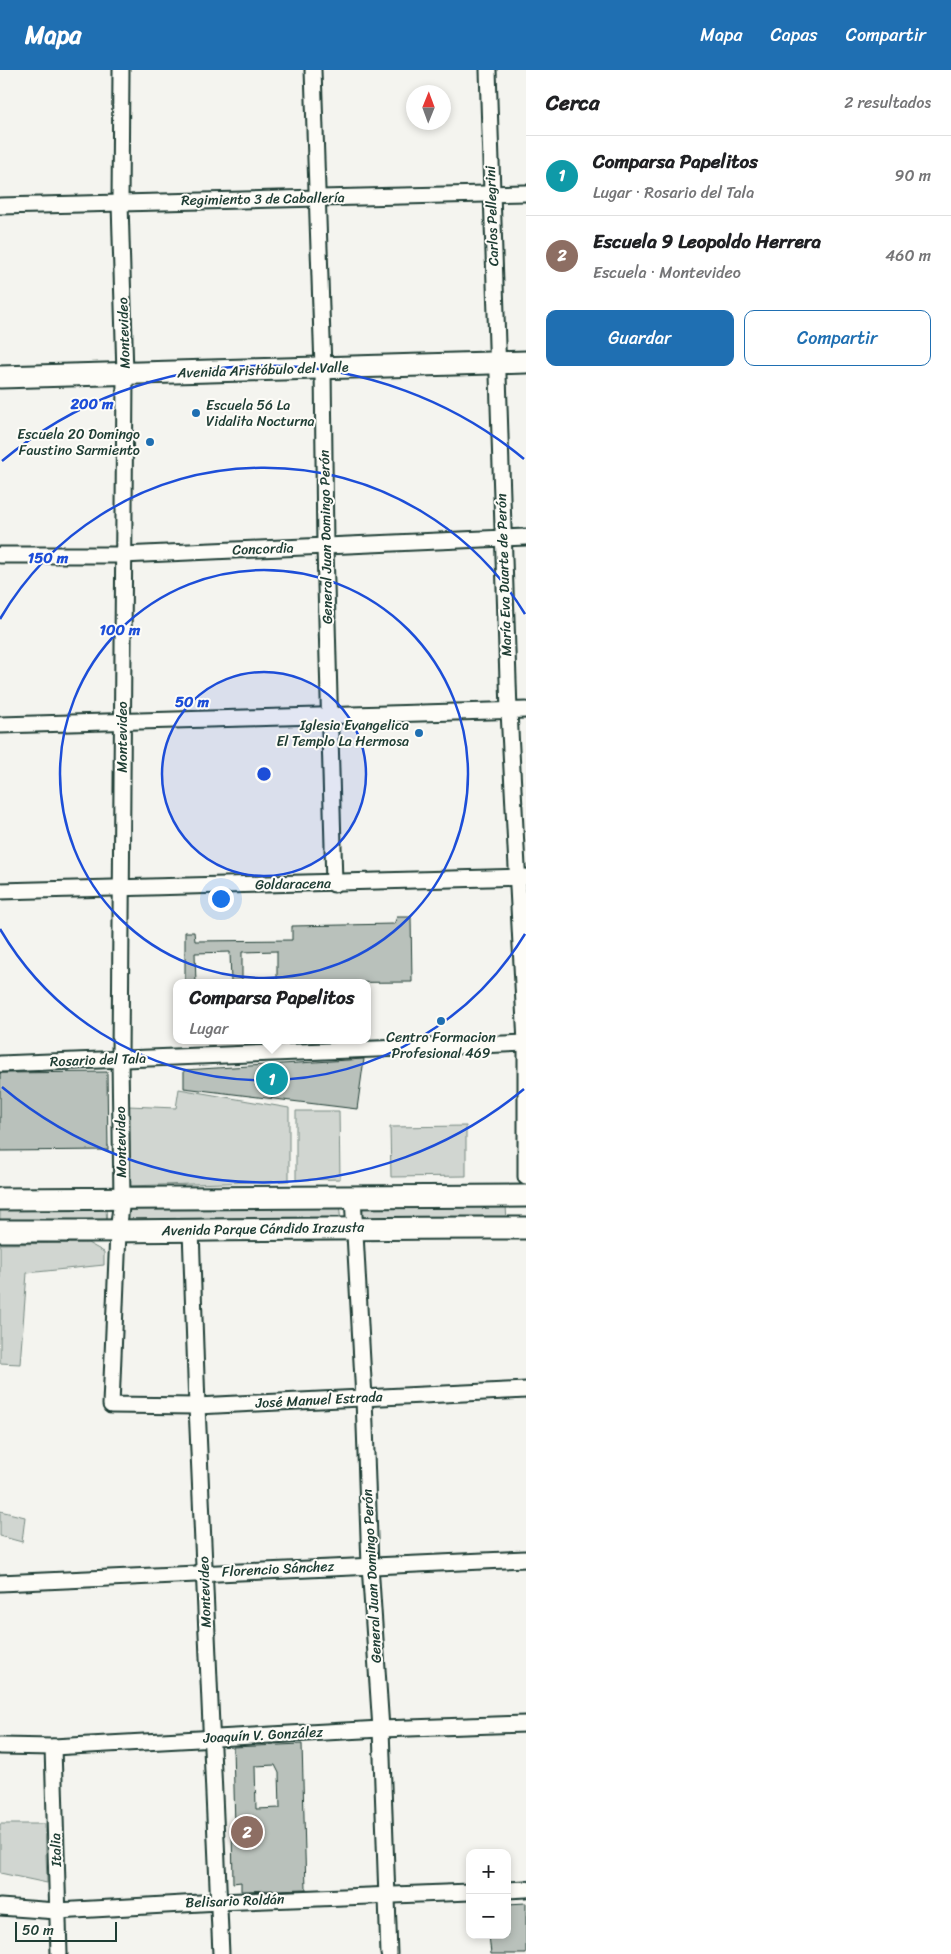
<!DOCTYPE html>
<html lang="es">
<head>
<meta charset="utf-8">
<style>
	body { margin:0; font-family:Sriracha,sans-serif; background:#f6f6f6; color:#202124 }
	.controls { position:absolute; right:15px; bottom:15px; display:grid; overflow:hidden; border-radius:10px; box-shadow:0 2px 8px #0003 }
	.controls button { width:45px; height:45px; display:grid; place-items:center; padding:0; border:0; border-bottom:1px solid #e0e0e0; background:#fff; color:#202124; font:25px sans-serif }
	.compass { position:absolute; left:406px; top:15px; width:45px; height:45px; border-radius:50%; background:#fff; box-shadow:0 2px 8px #0003; rotate:1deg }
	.scale { position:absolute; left:15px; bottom:12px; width:102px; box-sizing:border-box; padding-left:5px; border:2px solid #1f3d34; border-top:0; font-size:14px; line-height:18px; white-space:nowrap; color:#1f3d34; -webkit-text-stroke:4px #fdfcf7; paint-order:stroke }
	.you { position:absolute; left:220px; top:828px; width:18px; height:18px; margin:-12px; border:4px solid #fff; border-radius:50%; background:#1a73e8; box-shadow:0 0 0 8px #1a73e833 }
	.badge { display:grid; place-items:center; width:32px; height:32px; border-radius:50%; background:#1f6fb2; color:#fff; font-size:16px; font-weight:700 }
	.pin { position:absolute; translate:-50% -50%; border:2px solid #fff; box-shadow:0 1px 5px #0006 }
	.popup { position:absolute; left:173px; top:909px; width:198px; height:65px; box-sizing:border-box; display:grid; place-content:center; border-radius:10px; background:#fff; filter:drop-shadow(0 1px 4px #0005); font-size:16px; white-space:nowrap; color:#757577 }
	.popup b { font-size:19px; color:#202124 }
	.popup::after { content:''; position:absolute; left:50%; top:100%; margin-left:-10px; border:10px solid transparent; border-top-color:#fff }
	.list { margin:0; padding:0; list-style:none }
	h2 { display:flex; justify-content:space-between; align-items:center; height:65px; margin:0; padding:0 20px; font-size:21px }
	h2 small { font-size:16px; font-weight:400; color:#757577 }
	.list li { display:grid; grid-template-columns:32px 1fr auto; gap:15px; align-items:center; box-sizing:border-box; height:80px; padding:0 20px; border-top:1px solid #e0e0e0 }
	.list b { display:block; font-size:19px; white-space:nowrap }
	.list p { margin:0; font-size:16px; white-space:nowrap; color:#757577 }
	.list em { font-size:16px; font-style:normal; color:#757577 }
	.actions { display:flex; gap:10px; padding:15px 20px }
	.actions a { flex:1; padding:11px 0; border:1px solid #1f6fb2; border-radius:10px; text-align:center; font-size:18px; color:#1f6fb2 }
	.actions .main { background:#1f6fb2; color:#fff }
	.map { position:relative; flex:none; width:526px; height:1884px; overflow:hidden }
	header { display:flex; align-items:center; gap:30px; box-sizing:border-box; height:70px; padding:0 25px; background:#1f6fb2; color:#fff }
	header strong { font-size:24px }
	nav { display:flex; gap:28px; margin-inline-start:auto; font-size:18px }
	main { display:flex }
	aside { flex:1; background:#fff }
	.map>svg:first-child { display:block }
</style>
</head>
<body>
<header>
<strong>Mapa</strong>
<nav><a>Mapa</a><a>Capas</a><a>Compartir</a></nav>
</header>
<main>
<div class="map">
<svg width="526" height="1884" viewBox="0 0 526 1884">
	<rect width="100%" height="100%" fill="#f4f4ef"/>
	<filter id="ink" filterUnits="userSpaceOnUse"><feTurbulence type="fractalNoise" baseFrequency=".02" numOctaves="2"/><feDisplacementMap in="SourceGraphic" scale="10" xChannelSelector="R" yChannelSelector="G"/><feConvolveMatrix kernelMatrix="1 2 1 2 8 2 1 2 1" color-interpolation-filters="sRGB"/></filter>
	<g filter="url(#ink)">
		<g fill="#d1d6d1" stroke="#788a82">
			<polygon points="179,1019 289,1038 289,1111 128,1116 128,1036 176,1038"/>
			<polygon points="296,1041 339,1041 340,1109 296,1110"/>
			<polygon points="466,1056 466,1106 391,1107 390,1057"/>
			<polygon points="339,1133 341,1153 127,1157 128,1137"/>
			<polygon points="363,1134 506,1135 507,1153 362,1152"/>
			<polygon points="106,1137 107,1157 0,1159 0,1138"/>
			<polygon points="88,1173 104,1182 104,1195 27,1203 20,1294 0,1293 0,1174"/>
			<polygon points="0,1441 25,1447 22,1472 0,1466"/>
			<polygon points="0,1754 45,1754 47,1813 0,1803"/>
		</g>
		<g fill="#b9c1bb" stroke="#1f3d34" fill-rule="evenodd">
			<polygon points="397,847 411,847 412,912 277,913 277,881 242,882 242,913 231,913 230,882 195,883 196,913 185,913 185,862 194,862 195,871 292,870 292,856 394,854"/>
			<polygon points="364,989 357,1039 184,1018 184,1000"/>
			<polygon points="107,1002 108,1080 0,1081 0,1003"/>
			<path d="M 302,1674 L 306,1819 L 241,1821 L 241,1812 L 233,1813 L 232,1758 L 235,1758 L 233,1677 ZM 275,1695 L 279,1703 L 280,1738 L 256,1739 L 255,1696 Z"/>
			<polygon points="526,1833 526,1884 491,1884 489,1865 507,1865 507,1834"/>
		</g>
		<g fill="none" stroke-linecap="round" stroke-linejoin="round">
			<g stroke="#1f3d34" stroke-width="19">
				<g id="street">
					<polyline points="121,0 120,133 125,304 120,989 122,1129 118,1162 111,1335 197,1336 526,1320"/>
					<polyline points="313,0 323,298 325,477 334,814"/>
					<polyline points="488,0 509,641 526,973 526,1107"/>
					<polyline points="0,136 526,123"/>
					<polyline points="0,485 122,485 526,467"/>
					<polyline points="0,655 526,640"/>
					<polyline points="0,821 526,807"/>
					<polyline points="0,994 526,973"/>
					<polyline points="353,1127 364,1328 370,1495 381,1659 389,1884"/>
					<polyline points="191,1160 197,1336 221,1884"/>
					<polyline points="0,1513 526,1489"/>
					<polyline points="0,1676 53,1677 381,1659 526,1654"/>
					<polyline points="53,1677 59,1884"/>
					<polyline points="507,1820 526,1819"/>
					<polyline points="0,1837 57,1841 219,1832 470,1822"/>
				</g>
			</g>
			<g stroke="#1f3d34" stroke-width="25">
				<g id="secondary">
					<polyline points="0,307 526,292"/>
					<polyline points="0,1129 526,1126"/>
					<path d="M 0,1161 C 175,1162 351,1157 526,1158"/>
				</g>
			</g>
			<use href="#street" stroke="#fdfcf7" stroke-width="15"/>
			<use href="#secondary" stroke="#fdfcf7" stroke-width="21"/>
		</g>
	</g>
	<circle cx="264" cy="704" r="102" fill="#1d4ed8" fill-opacity=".12"/>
	<g fill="none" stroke="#1d4ed8" stroke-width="2.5">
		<circle cx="264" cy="704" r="102"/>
		<circle cx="264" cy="704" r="204"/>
		<path d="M525 864A306 306 0 0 1 0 859M0 549A306 306 0 0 1 525 544"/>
		<path d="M524 1019A408 408 0 0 1 2 1017M2 391A408 408 0 0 1 524 389"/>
	</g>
	<g fill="#1f6fb2" stroke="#fdfcf7" stroke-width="2">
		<circle cx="196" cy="343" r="5"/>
		<circle cx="150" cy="372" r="5"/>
		<circle cx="419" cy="663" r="5"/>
		<circle cx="441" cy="951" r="5"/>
	</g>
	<g text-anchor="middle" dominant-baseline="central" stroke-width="4" stroke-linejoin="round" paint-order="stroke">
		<g font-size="14" fill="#1f3d34" stroke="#fdfcf7">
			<text transform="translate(263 129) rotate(-1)">Regimiento 3 de Caballería</text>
			<text transform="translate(492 146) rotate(-92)">Carlos Pellegrini</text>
			<text transform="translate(124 263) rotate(-92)">Montevideo</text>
			<text transform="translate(263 300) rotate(-2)">Avenida Aristóbulo del Valle</text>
			<text transform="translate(326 467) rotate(-91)">General Juan Domingo Perón</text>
			<text transform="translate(263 479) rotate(-2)">Concordia</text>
			<text transform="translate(504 505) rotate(-92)">María Eva Duarte de Perón</text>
			<text transform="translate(122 667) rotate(-90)">Montevideo</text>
			<text transform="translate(293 814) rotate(-1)">Goldaracena</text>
			<text transform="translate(98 990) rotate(-2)">Rosario del Tala</text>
			<text transform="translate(121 1072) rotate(-91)">Montevideo</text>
			<text transform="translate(263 1159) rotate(-1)">Avenida Parque Cándido Irazusta</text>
			<text transform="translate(319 1330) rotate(-3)">José Manuel Estrada</text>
			<text transform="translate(278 1499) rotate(-3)">Florencio Sánchez</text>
			<text transform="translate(372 1506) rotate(-93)">General Juan Domingo Perón</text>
			<text transform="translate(205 1522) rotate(-92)">Montevideo</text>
			<text transform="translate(263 1665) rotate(-3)">Joaquín V. González</text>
			<text transform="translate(56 1780) rotate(-92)">Italia</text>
			<text transform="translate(235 1831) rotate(-2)">Belisario Roldán</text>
		</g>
		<g font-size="14" fill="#1f3d34" stroke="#fdfcf7" text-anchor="end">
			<text x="206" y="335" text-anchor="start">Escuela 56 La<tspan x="206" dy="16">Vidalita Nocturna</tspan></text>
			<text x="140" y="364">Escuela 20 Domingo<tspan x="140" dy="16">Faustino Sarmiento</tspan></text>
			<text x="409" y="655">Iglesia Evangelica<tspan x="409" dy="16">El Templo La Hermosa</tspan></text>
			<text x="441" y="967" text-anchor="middle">Centro Formacion<tspan x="441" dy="16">Profesional 469</tspan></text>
		</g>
	</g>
	<circle cx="264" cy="704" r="8" fill="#1d4ed8" stroke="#fdfcf7" stroke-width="2.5"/>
	<g font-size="15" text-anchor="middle" font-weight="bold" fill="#1d4ed8" stroke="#fdfcf7" stroke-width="4" stroke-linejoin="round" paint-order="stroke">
		<text x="92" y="339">200 m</text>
		<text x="48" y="493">150 m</text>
		<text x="120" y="565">100 m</text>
		<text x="192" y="637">50 m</text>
	</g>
</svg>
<div class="controls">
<button>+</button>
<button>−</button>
</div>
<svg class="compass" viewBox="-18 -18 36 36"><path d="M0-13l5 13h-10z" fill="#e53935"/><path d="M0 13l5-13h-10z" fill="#757577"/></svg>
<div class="scale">50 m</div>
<div class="you"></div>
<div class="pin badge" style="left:272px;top:1009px;background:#0f9aa8">1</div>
<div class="popup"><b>Comparsa Papelitos</b>Lugar</div>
<div class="pin badge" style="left:247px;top:1762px;background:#8d6e63">2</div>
</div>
<aside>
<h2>Cerca<small>2 resultados</small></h2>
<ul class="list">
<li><span class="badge" style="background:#0f9aa8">1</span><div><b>Comparsa Papelitos</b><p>Lugar · Rosario del Tala</p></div><em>90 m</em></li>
<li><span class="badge" style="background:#8d6e63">2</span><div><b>Escuela 9 Leopoldo Herrera</b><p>Escuela · Montevideo</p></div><em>460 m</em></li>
</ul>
<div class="actions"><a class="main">Guardar</a><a>Compartir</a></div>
</aside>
</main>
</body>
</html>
